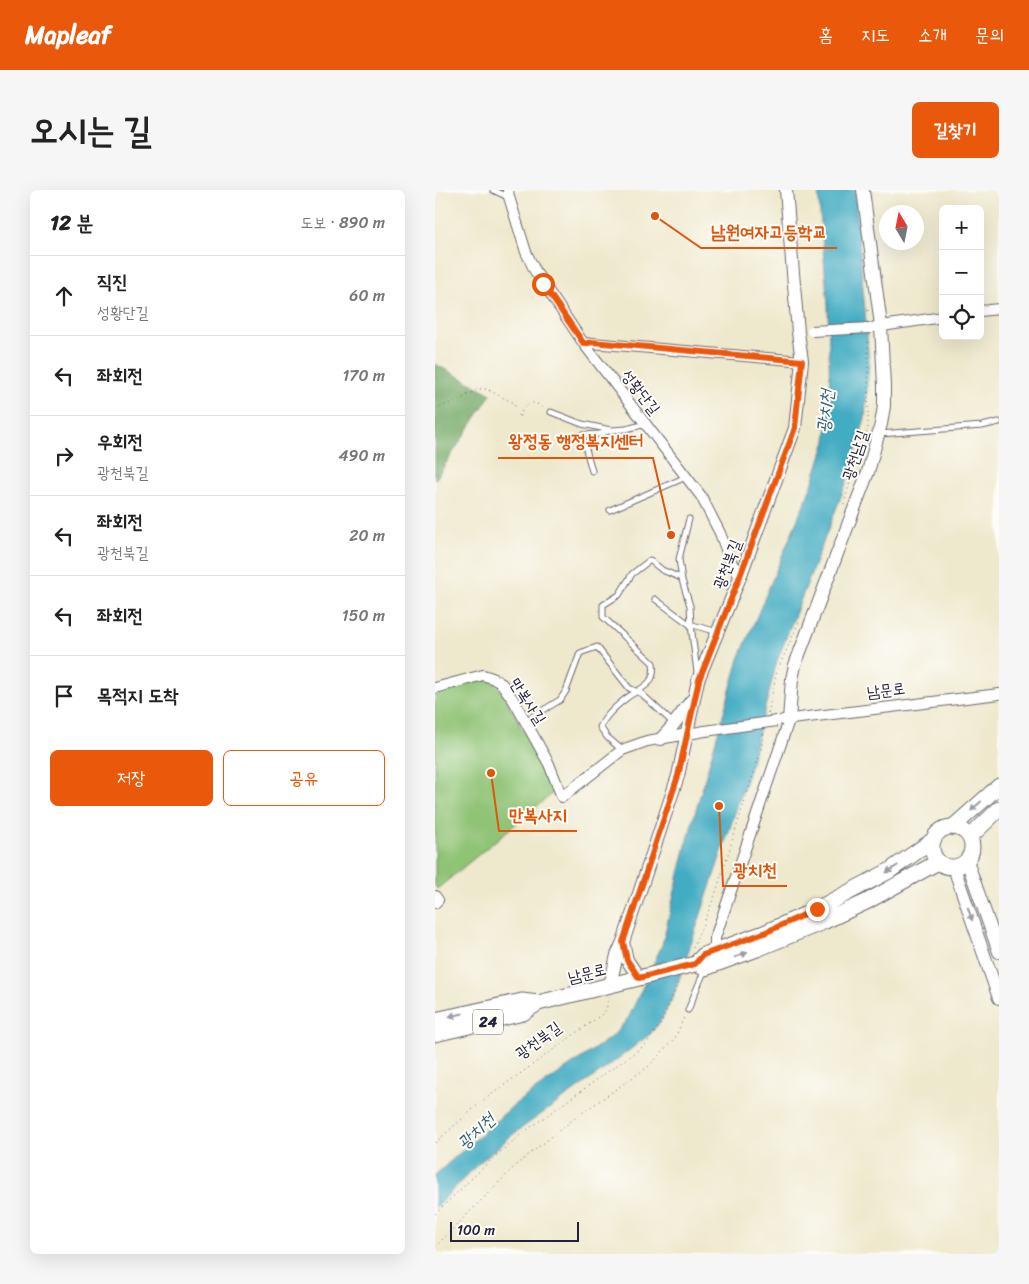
<!DOCTYPE html>
<html lang="ko">
<head>
<meta charset="utf-8">
<style>
	body { margin:0; font-family:Sriracha,"Poor Story",sans-serif; background:#f6f6f6; color:#222 }
	.controls { position:absolute; right:15px; top:15px; display:grid; overflow:hidden; border-radius:8px; box-shadow:0 5px 20px #0002 }
	.controls button { width:45px; height:45px; display:grid; place-items:center; padding:0; border:0; border-bottom:1px solid #e0e0e0; background:#fff; color:#222; font:25px sans-serif }
	.compass { position:absolute; left:444px; top:15px; width:45px; height:45px; border-radius:50%; background:#fff; box-shadow:0 5px 20px #0002; rotate:350deg }
	.scale { position:absolute; left:15px; bottom:12px; width:129px; box-sizing:border-box; padding-left:5px; border:2px solid #22223b; border-top:0; font-size:14px; line-height:18px; white-space:nowrap; color:#22223b; -webkit-text-stroke:4px #fdfcf7; paint-order:stroke }
	.stop { position:absolute; width:15px; height:15px; margin:-11px; border:4px solid #ea580c; border-radius:50%; background:#fff }
	.stop.end { background:#ea580c; border-color:#fff; box-shadow:0 1px 5px #0008 }
	.list { margin:0; padding:0; list-style:none }
	h2 { display:flex; justify-content:space-between; align-items:center; height:65px; margin:0; padding:0 20px; font-size:21px }
	h2 small { font-size:16px; font-weight:400; color:#767676 }
	.list li { display:grid; grid-template-columns:32px 1fr auto; gap:15px; align-items:center; box-sizing:border-box; height:80px; padding:0 20px; border-top:1px solid #e0e0e0 }
	.list b { display:block; font-size:19px; white-space:nowrap }
	.list p { margin:0; font-size:16px; white-space:nowrap; color:#767676 }
	.list em { font-size:16px; font-style:normal; color:#767676 }
	.actions { display:flex; gap:10px; padding:15px 20px }
	.actions a { flex:1; padding:11px 0; border:1px solid #ea580c; border-radius:8px; text-align:center; font-size:18px; color:#ea580c }
	.actions .main { background:#ea580c; color:#fff }
	.icon { flex:none; width:28px; height:28px; fill:none; stroke:currentColor; stroke-width:2; stroke-linecap:round; stroke-linejoin:round }
	.map { position:relative; flex:none; width:564px; height:1064px; overflow:hidden; border-radius:8px }
	header { display:flex; align-items:center; gap:30px; box-sizing:border-box; height:70px; padding:0 25px; background:#ea580c; color:#fff }
	header strong { font-size:24px }
	nav { display:flex; gap:28px; margin-inline-start:auto; font-size:18px }
	.intro { display:flex; align-items:center; justify-content:space-between; box-sizing:border-box; height:120px; padding:0 30px }
	h1 { margin:0; font-size:35px }
	.button { padding:12px 22px; border-radius:8px; background:#ea580c; color:#fff; font-size:18px; font-weight:700 }
	main { display:flex; gap:30px; padding:0 30px }
	aside { flex:1; background:#fff; border-radius:8px; box-shadow:0 5px 20px #0002 }
	.map>svg:first-child { display:block }
</style>
</head>
<body>
<header>
<strong>Mapleaf</strong>
<nav><a>홈</a><a>지도</a><a>소개</a><a>문의</a></nav>
</header>
<div class="intro"><h1>오시는 길</h1><a class="button">길찾기</a></div>
<main>
<aside>
<h2>12 분<small>도보 · 890 m</small></h2>
<ul class="list">
<li><svg class="icon" aria-label="ahead" viewBox="0 0 24 24"><path d="M12 20V5M6 11l6-6 6 6"/></svg><div><b>직진</b><p>성황단길</p></div><em>60 m</em></li>
<li><svg class="icon" aria-label="left" viewBox="0 0 24 24"><path d="M17 20v-9H6M10 6l-5 5 5 5"/></svg><div><b>좌회전</b></div><em>170 m</em></li>
<li><svg class="icon" aria-label="right" viewBox="0 0 24 24"><path d="M7 20v-9h11M14 6l5 5-5 5"/></svg><div><b>우회전</b><p>광천북길</p></div><em>490 m</em></li>
<li><svg class="icon" aria-label="left" viewBox="0 0 24 24"><path d="M17 20v-9H6M10 6l-5 5 5 5"/></svg><div><b>좌회전</b><p>광천북길</p></div><em>20 m</em></li>
<li><svg class="icon" aria-label="left" viewBox="0 0 24 24"><path d="M17 20v-9H6M10 6l-5 5 5 5"/></svg><div><b>좌회전</b></div><em>150 m</em></li>
<li><svg class="icon" aria-label="arrive" viewBox="0 0 24 24"><path d="M6 21V4h12l-3 4 3 4H6"/></svg><div><b>목적지 도착</b></div></li>
</ul>
<div class="actions"><a class="main">저장</a><a>공유</a></div>
</aside>
<div class="map">
<svg width="564" height="1064" viewBox="0 0 564 1064">
	<rect width="100%" height="100%" fill="#fdfcf7"/>
	<filter id="ink" filterUnits="userSpaceOnUse"><feTurbulence type="fractalNoise" baseFrequency=".02" numOctaves="2"/><feDisplacementMap in="SourceGraphic" scale="10" xChannelSelector="R" yChannelSelector="G"/><feConvolveMatrix kernelMatrix="1 2 1 2 8 2 1 2 1" color-interpolation-filters="sRGB"/></filter>
	<filter id="wash" filterUnits="userSpaceOnUse"><feTurbulence type="fractalNoise" baseFrequency=".0096" numOctaves="4" result="noise"/><feDisplacementMap in="SourceGraphic" scale="20" xChannelSelector="R" yChannelSelector="G"/><feGaussianBlur stdDeviation="1.12" result="paint"/><feColorMatrix in="noise" values="0 0 0 0 0 0 0 0 0 0 0 0 0 0 0 0 0 1.4 0 .05"/><feComposite in="paint" operator="in"/></filter>
	<g filter="url(#wash)">
		<rect width="100%" height="100%" fill="#eee8cc"/>
		<polygon fill="#8fc374" stroke="#587258" points="47,489 56,491 63,497 72,511 120,600 117,604 2,699 0,696 0,501"/>
		<polygon fill="#73a966" stroke="#4a6650" points="0,174 56,204 0,290"/>
		<polygon fill="#43acc2" stroke="#32677e" points="383,0 420,0 434,171 430,228 412,291 342,471 314,581 238,807 225,832 214,845 167,881 77,945 44,973 0,1018 0,985 80,914 178,846 194,827 227,755 251,655 304,469 377,295 391,251 395,213 393,115"/>
	</g>
	<g filter="url(#ink)">
		<g fill="none" stroke-linecap="round" stroke-linejoin="round">
			<g stroke="#69676e" stroke-width="7">
				<g id="service">
					<polyline points="58,0 73,7"/>
					<polyline points="116,222 147,234 176,240"/>
					<polyline points="445,244 547,236 564,232"/>
					<polyline points="157,281 147,245 165,244 177,240 191,239 211,234"/>
					<polyline points="175,320 251,287"/>
					<polyline points="254,329 244,369 247,390 255,416 256,435 262,482"/>
					<polyline points="220,409 254,434 283,442"/>
					<polyline points="90,531 125,510 131,501 145,463 162,457 194,498 207,504 239,534"/>
					<path d="M 187,560 L 172,547 L 165,537 C 170,527 180,517 189,510 C 203,498 222,497 218,473 L 168,427 L 168,415 L 184,405 L 197,384 L 215,370 L 227,380 L 246,388"/>
					<polyline points="253,820 270,779"/>
				</g>
			</g>
			<g stroke="#69676e" stroke-width="12">
				<g id="minor">
					<polyline points="73,0 74,7 91,62 100,81 149,154 266,306 285,343 295,370 305,387"/>
					<polyline points="545,121 564,119"/>
					<polyline points="440,137 508,127"/>
					<polyline points="149,154 157,153 367,171"/>
					<polyline points="0,498 48,485 57,488 67,494 79,511 114,574 127,607 187,560 212,551 270,541"/>
					<polyline points="348,530 564,504"/>
					<polyline points="0,706 3,710 0,713"/>
					<polyline points="280,761 280,748 354,530"/>
				</g>
			</g>
			<g stroke="#69676e" stroke-width="14">
				<g id="tertiary">
					<polyline points="354,530 357,489 360,475 433,282 446,234 449,216 449,196 446,135 428,0"/>
					<polyline points="226,549 236,538 256,511"/>
					<polyline points="532,671 564,762"/>
					<polyline points="519,678 564,808"/>
					<polyline points="188,752 192,770 204,788"/>
					<polyline points="175,795 182,765 188,752 243,586 263,490 305,387 360,238 367,171 363,142 351,0"/>
				</g>
			</g>
			<g stroke="#69676e" stroke-width="17">
				<g id="primary">
					<circle cx="517" cy="657" r="20"/>
					<polyline points="518,637 564,596"/>
					<polyline points="535,647 564,619"/>
					<polyline points="497,651 454,681 382,719 329,743 269,765 260,774 270,778 322,759 388,732 431,712 503,672"/>
					<polyline points="0,830 87,811 103,813 208,787"/>
					<polyline points="0,844 88,823 103,813"/>
				</g>
			</g>
			<g stroke="#69676e" stroke-width="1" stroke-dasharray="1 4" stroke-linecap="butt">
				<polyline points="433,120 433,129"/>
				<path d="M 0,219 L 25,210 L 30,206 L 39,202 L 42,199 L 54,199 L 55,201 L 53,200 L 79,213 L 84,228 C 90,211 96,209 111,219"/>
				<polyline points="409,314 423,261 433,239 433,148"/>
				<polyline points="333,523 342,481 364,432"/>
				<polyline points="258,758 280,705 326,560 329,541"/>
				<polyline points="0,953 46,912 166,825 171,820 174,807"/>
				<polyline points="0,1024 59,967 89,942 210,855 225,835 245,789"/>
				<polyline points="0,1057 81,975 140,928 214,876 240,848 250,825"/>
			</g>
			<use href="#service" stroke="#fff" stroke-width="5"/>
			<use href="#minor" stroke="#fff" stroke-width="10"/>
			<use href="#tertiary" stroke="#fff" stroke-width="12"/>
			<use href="#primary" stroke="#fff" stroke-width="15"/>
			<g stroke="#69676e" stroke-width="12" stroke-linecap="butt">
				<g id="minor-bridge">
					<polyline points="377,141 435,138"/>
					<polyline points="270,541 342,531"/>
				</g>
			</g>
			<g stroke="#69676e" stroke-width="17" stroke-linecap="butt">
				<polyline id="primary-bridge" points="208,787 260,774"/>
			</g>
			<use href="#minor-bridge" stroke="#fff" stroke-width="10"/>
			<use href="#primary-bridge" stroke="#fff" stroke-width="15"/>
		</g>
		<defs><path id="oneway-solid" d="M-6-.8H1V-3.2L6.5 0L1 3.2V.8H-6Z" transform="scale(1.25)"/></defs>
		<g fill="#9c9ca7">
			<use href="#oneway-solid" transform="translate(541 616) rotate(138)"/>
			<use href="#oneway-solid" transform="translate(457 679) rotate(148)"/>
			<use href="#oneway-solid" transform="translate(535 724) rotate(71)"/>
			<use href="#oneway-solid" transform="translate(306 765) rotate(-20)"/>
			<use href="#oneway-solid" transform="translate(21 825) rotate(168)"/>
		</g>
	</g>
	<g fill="none" stroke-linecap="round" stroke-linejoin="round" filter="url(#ink)">
		<polyline stroke="#ea580c" stroke-width="6" points="108,94 149,154 157,152 367,171 360,238 305,386 264,490 243,586 188,752 192,770 204,788 260,774 268,765 329,743 382,719"/>
	</g>
	<g text-anchor="middle" dominant-baseline="central" stroke-width="4" stroke-linejoin="round" paint-order="stroke">
		<rect fill="#fdfcf7" stroke="#646373" stroke-width="1" x="38" y="819.5" width="30" height="25" rx="4"/>
		<g font-size="15" font-weight="bold" fill="#22223b">
			<text x="53" y="832">24</text>
		</g>
		<g font-size="16" fill="#22223b" stroke="#fdfcf7">
			<text transform="translate(206 202) rotate(52)">성황단길</text>
			<text transform="translate(420 265) rotate(-72)">광천남길</text>
			<text transform="translate(292 374) rotate(-69)">광천북길</text>
			<text transform="translate(451 500) rotate(-7)">남문로</text>
			<text transform="translate(93 511) rotate(57)">만복사길</text>
			<text transform="translate(152 783) rotate(-14)">남문로</text>
			<text transform="translate(103 850) rotate(-36)">광천북길</text>
		</g>
		<g font-size="18" font-style="italic" fill="#316078" stroke="#fdfcf7">
			<text transform="translate(390 221) rotate(-84)">광치천</text>
			<text transform="translate(41 941) rotate(-43)">광치천</text>
		</g>
	</g>
	<path fill="none" stroke="#de560e" stroke-width="2" d="M220 26L266 58H402M236 345L218 268H63M56 583L64 641H142M284 616L288 696H352"/>
	<g fill="#de560e" stroke="#fdfcf7" stroke-width="2">
		<circle cx="220" cy="26" r="5"/>
		<circle cx="236" cy="345" r="5"/>
		<circle cx="56" cy="583" r="5"/>
		<circle cx="284" cy="616" r="5"/>
	</g>
	<g font-size="18" text-anchor="middle" font-weight="bold" fill="#de560e" stroke="#fdfcf7" stroke-width="4" stroke-linejoin="round" paint-order="stroke">
		<text x="334" y="48">남원여자고등학교</text>
		<text x="141" y="257">왕정동 행정복지센터</text>
		<text x="103" y="631">만복사지</text>
		<text x="320" y="686">광치천</text>
	</g>
</svg>
<div class="controls">
<button>+</button>
<button>−</button>
<button><svg class="icon" aria-label="locate" viewBox="0 0 24 24"><circle cx="12" cy="12" r="6"/><path d="M12 2v4M12 18v4M2 12h4M18 12h4"/></svg></button>
</div>
<svg class="compass" viewBox="-18 -18 36 36"><path d="M0-13l5 13h-10z" fill="#e53935"/><path d="M0 13l5-13h-10z" fill="#767676"/></svg>
<div class="scale">100 m</div>
<div class="stop" style="left:108px;top:94px"></div>
<div class="stop end" style="left:382px;top:719px"></div>
</div>
</main>
</body>
</html>
